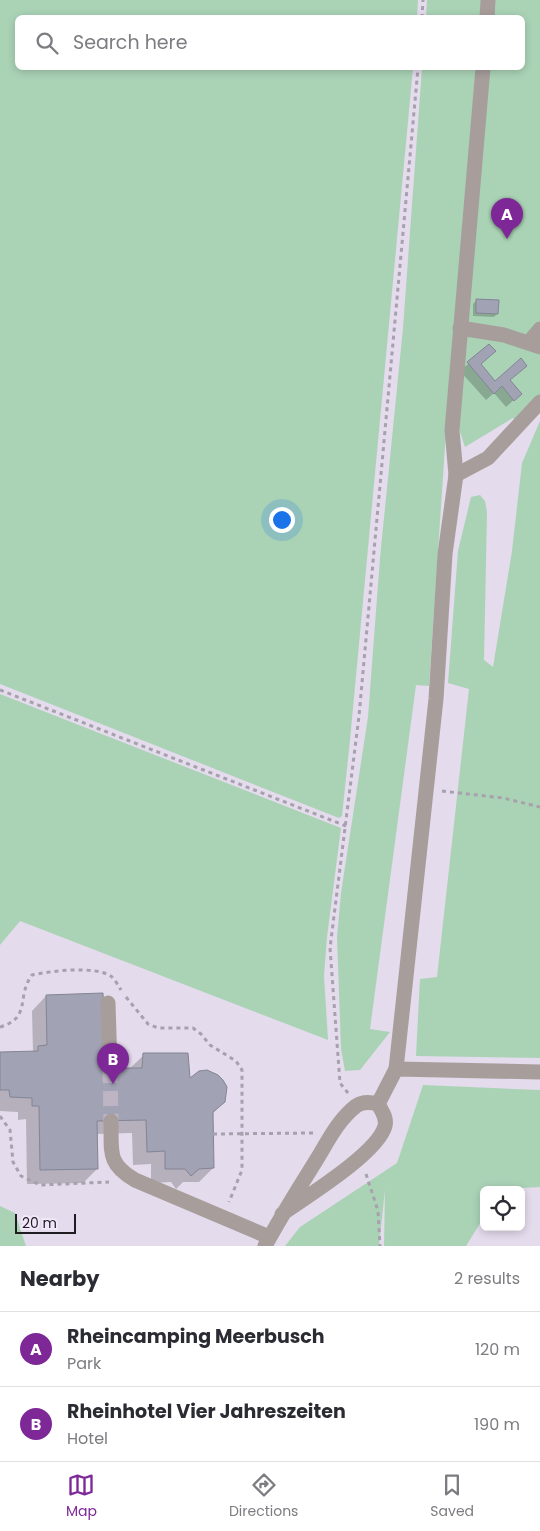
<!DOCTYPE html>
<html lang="en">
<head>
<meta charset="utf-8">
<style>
	body { margin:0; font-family:Poppins,sans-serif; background:#f7f7f7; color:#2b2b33 }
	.controls { position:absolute; right:15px; bottom:15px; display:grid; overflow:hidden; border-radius:8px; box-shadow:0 2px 8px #0003 }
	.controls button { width:45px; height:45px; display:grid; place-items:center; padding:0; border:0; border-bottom:1px solid #e1e1e2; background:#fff; color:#2b2b33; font:25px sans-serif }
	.scale { position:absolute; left:15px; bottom:12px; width:61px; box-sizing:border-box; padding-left:5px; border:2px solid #1f1c22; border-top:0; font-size:14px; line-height:18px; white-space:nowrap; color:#1f1c22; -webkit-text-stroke:4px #f2e8fa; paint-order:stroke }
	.you { position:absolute; left:281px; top:519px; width:18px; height:18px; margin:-12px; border:4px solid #fff; border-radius:50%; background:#1a73e8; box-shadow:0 0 0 8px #1a73e833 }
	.badge { display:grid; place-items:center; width:32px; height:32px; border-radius:50%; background:#7e2897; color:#fff; font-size:16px; font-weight:700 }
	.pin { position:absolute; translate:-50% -41px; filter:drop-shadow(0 1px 2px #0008) }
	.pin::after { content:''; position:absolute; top:26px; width:18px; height:15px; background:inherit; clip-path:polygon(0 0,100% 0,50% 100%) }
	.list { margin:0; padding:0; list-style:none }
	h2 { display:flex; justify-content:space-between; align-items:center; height:65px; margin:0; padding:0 20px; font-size:21px }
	h2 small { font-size:16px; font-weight:400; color:#7c7c81 }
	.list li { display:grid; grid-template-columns:32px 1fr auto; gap:15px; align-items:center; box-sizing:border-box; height:75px; padding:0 20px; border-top:1px solid #e1e1e2 }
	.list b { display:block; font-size:19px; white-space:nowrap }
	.list p { margin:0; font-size:16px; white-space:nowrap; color:#7c7c81 }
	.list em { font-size:16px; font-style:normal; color:#7c7c81 }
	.icon { flex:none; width:28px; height:28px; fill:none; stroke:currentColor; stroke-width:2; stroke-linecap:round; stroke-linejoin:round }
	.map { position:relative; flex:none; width:540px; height:1246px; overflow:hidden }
	.search { position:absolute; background:#fff; box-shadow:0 2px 8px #0003; left:15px; right:15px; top:15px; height:55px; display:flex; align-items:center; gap:12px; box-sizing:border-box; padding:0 18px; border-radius:8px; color:#7c7c81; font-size:19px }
	.sheet { height:215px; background:#fff }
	nav { display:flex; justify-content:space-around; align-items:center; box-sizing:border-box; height:70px; border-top:1px solid #e1e1e2; background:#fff; font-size:14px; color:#7c7c81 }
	nav a { display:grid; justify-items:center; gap:2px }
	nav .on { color:#7e2897 }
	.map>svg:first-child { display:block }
</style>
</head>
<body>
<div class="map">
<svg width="540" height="1246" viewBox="0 0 540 1246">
	<rect width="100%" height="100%" fill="#e4dbec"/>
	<g fill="#aad3b6">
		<polygon points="0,0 418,0 417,18 18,18 18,68 413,68 350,740 342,816 339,818 0,684"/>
		<polygon points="427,0 481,0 480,17 426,18"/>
		<polygon points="494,0 540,0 540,411 521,428 513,418 465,447 459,429 488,68 522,68 522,18 492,17"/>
		<polygon points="422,68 476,68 450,372 429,686 416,685 370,1029 390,1032 360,1070 345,1071 341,1049 337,937 341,893 368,717 380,558 403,328"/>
		<polygon points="540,421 540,1058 416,1056 420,979 437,977 469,689 448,683 458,551 471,497 480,495 485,501 487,512 484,660 493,667 512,551 522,463"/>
		<polygon points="0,694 341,828 327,937 324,976 328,1040 20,921 0,945"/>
		<polygon points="423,1085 540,1090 540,1187 484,1190 484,1217 466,1246 384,1246 385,1190 379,1246 285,1246 300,1227 397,1163"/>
		<polygon points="0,1206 15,1213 26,1246 0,1246"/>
	</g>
	<g fill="#0003">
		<polygon points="477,300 497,314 494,317 473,316 473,304"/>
		<polygon points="489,346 479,365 494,382 509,381 520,394 506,407 494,393 486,400 460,371"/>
		<polygon points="46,996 104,1070 129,1069 144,1055 224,1102 211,1115 213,1168 199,1182 183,1182 176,1189 171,1182 151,1183 151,1164 133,1165 132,1133 96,1134 97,1169 83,1183 27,1184 26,1119 18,1120 18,1112 0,1111 0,1053 33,1052 32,1011"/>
	</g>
	<g fill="#a1a2b4" stroke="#838495">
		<polygon points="476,299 499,300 498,314 476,313"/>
		<polygon points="489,344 496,351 481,364 495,381 521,358 527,366 510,380 522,394 514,401 502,386 494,394 467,362"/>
		<polygon points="103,993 106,1068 142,1068 143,1053 188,1053 190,1078 199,1071 207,1070 218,1075 223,1080 227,1087 225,1102 213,1112 214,1168 199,1169 191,1176 185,1169 165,1169 165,1151 147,1152 146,1120 97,1121 98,1169 40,1170 39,1106 32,1106 32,1098 10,1097 9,1090 0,1090 0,1052 38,1051 38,1046 47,1045 46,995"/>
	</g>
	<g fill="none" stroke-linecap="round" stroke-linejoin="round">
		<polyline stroke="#bdb5c4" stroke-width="15" stroke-dasharray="15 8" stroke-linecap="butt" points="110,1068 111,1121"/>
		<g stroke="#a7a0ad" stroke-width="3" stroke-dasharray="4 4" stroke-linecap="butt">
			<polyline points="422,18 423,0"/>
			<polyline points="0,690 346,826"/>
			<polyline points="442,791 503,798 540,807"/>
			<polyline points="126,997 148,1024 158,1028 193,1028 201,1034 210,1045 236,1061 242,1070 242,1170 229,1202"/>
			<path d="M 0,1027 C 32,1018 16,996 32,975 C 50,971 97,965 112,977 C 115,980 118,985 121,990"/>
			<polyline points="348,1093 340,1083 330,948 359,716 418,68"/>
			<polyline points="0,1116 10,1130 13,1162 21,1176 40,1185 109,1182"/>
			<polyline points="213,1134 313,1133"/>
			<polyline points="366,1174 378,1211 380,1246"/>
		</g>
		<g stroke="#a79e9c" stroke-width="15">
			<polyline points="487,18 488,0"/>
			<polyline points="460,328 504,335 540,347"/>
			<polyline points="529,342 540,329"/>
			<polyline points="456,475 488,458 540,402"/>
			<polyline points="108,1003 110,1068"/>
			<polyline points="396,1069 436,699 445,554 456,475 452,430 483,68"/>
			<polyline points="378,1104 396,1069 540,1072"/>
			<path d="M 111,1121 C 112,1151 106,1163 135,1180 L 269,1237"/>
			<path d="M 265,1246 C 281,1216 299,1188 317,1159 C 328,1141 338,1120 356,1106 C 363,1101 371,1102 378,1104 C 382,1111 387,1118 385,1126 C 378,1153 306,1197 282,1214"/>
		</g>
	</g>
</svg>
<div class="controls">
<button><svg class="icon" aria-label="locate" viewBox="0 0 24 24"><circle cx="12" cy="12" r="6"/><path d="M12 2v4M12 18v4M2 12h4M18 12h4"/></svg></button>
</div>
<div class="scale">20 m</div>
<div class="you"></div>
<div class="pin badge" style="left:507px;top:239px">A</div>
<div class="pin badge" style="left:113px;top:1084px">B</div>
<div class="search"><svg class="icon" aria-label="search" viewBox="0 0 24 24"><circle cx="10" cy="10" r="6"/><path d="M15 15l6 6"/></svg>Search here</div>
</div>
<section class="sheet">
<h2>Nearby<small>2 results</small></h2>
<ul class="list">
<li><span class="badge">A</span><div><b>Rheincamping Meerbusch</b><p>Park</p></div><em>120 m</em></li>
<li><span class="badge">B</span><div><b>Rheinhotel Vier Jahreszeiten</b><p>Hotel</p></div><em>190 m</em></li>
</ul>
</section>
<nav>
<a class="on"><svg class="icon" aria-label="map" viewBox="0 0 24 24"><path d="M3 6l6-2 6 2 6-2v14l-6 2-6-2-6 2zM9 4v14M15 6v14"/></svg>Map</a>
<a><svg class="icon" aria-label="directions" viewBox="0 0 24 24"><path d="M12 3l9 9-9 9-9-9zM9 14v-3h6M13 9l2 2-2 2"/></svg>Directions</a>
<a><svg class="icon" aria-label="saved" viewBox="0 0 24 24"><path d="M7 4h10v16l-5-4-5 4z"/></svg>Saved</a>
</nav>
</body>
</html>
